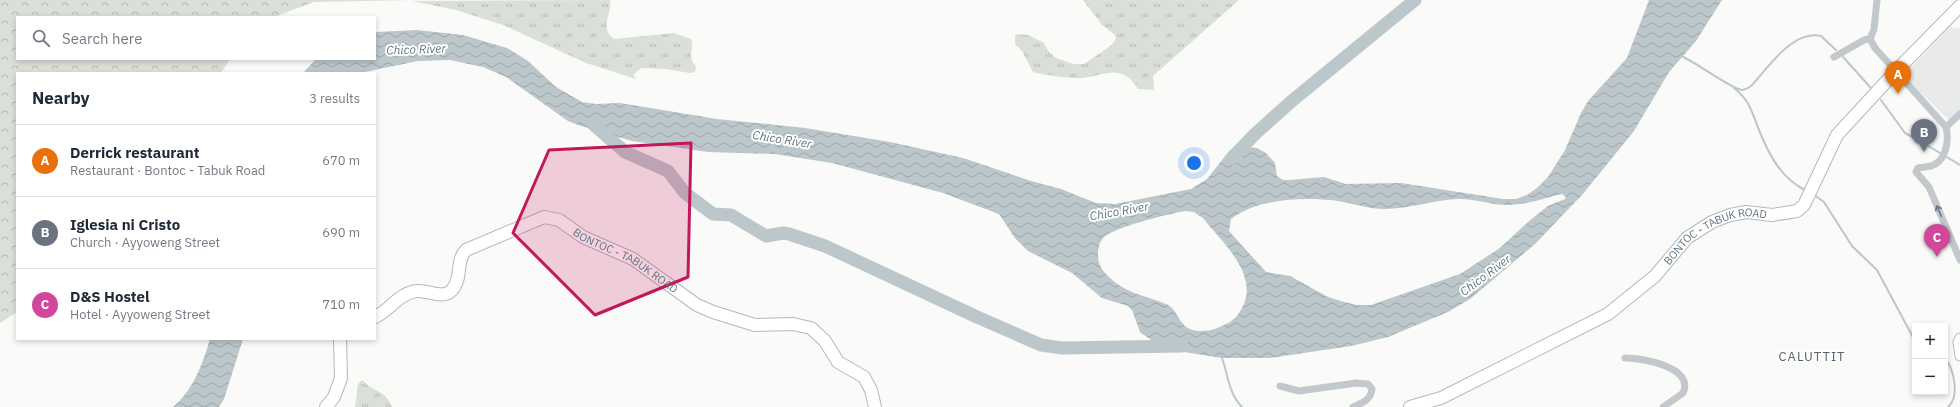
<!DOCTYPE html>
<html lang="en">
<head>
<meta charset="utf-8">
<style>
	body { margin:0; font-family:"IBM Plex Sans",sans-serif; background:#f2f2f3; color:#1f2937 }
	.controls { position:absolute; right:12px; bottom:12px; display:grid; overflow:hidden; border-radius:0px; box-shadow:0 2px 6px #0003 }
	.controls button { width:36px; height:36px; display:grid; place-items:center; padding:0; border:0; border-bottom:1px solid #e0e1e3; background:#fff; color:#1f2937; font:20px sans-serif }
	.you { position:absolute; left:1194px; top:163px; width:14px; height:14px; margin:-10px; border:3px solid #fff; border-radius:50%; background:#1a73e8; box-shadow:0 0 0 6px #1a73e833 }
	.badge { display:grid; place-items:center; width:26px; height:26px; border-radius:50%; background:#d93025; color:#fff; font-size:13px; font-weight:700 }
	.pin { position:absolute; translate:-50% -33px; filter:drop-shadow(0 1px 2px #0008) }
	.pin::after { content:''; position:absolute; top:21px; width:14px; height:12px; background:inherit; clip-path:polygon(0 0,100% 0,50% 100%) }
	.list { margin:0; padding:0; list-style:none }
	h2 { display:flex; justify-content:space-between; align-items:center; height:52px; margin:0; padding:0 16px; font-size:17px }
	h2 small { font-size:13px; font-weight:400; color:#747a83 }
	.list li { display:grid; grid-template-columns:26px 1fr auto; gap:12px; align-items:center; box-sizing:border-box; height:72px; padding:0 16px; border-top:1px solid #e0e1e3 }
	.list b { display:block; font-size:15px; white-space:nowrap }
	.list p { margin:0; font-size:13px; white-space:nowrap; color:#747a83 }
	.list em { font-size:13px; font-style:normal; color:#747a83 }
	.icon { flex:none; width:22px; height:22px; fill:none; stroke:currentColor; stroke-width:2; stroke-linecap:round; stroke-linejoin:round }
	.map { position:relative; flex:none; width:1960px; height:407px; overflow:hidden }
	.search { position:absolute; background:#fff; box-shadow:0 2px 6px #0003; left:16px; top:16px; width:360px; height:44px; display:flex; align-items:center; gap:10px; box-sizing:border-box; padding:0 14px; border-radius:0px; color:#747a83; font-size:15px }
	.panel { position:absolute; background:#fff; box-shadow:0 2px 6px #0003; left:16px; top:72px; width:360px; height:268px; border-radius:0px }
	.map>svg:first-child { display:block }
</style>
</head>
<body>
<div class="map">
<svg width="1960" height="407" viewBox="0 0 1960 407">
	<defs>
		<pattern id="grass-tufts" width="24" height="20" patternUnits="userSpaceOnUse"><rect width="24" height="20" fill="#dadfd7"/><path d="M3 7l-1-3M5 7V3M7 7l1-3M15 17l-1-3M17 17v-4M19 17l1-3" fill="none" stroke="#b4b9b4"/></pattern>
		<pattern id="forest-crowns" width="20" height="18" patternUnits="userSpaceOnUse"><rect width="20" height="18" fill="#dadfd7"/><path d="M2 6a3 3 0 1 1 6 0M12 15a3 3 0 1 1 6 0" fill="none" stroke="#b4b9b4"/></pattern>
		<pattern id="water-waves" width="16" height="10" patternUnits="userSpaceOnUse"><rect width="16" height="10" fill="#bbc7cb"/><path d="M0 5q4-4 8 0t8 0" fill="none" stroke="#9ca6aa"/></pattern>
	</defs>
	<rect width="100%" height="100%" fill="#fafaf8"/>
	<polygon fill="#e8e9e9" points="1951,26 1954,29 1957,27 1960,28 1960,112 1950,121 1903,76"/>
	<g fill="url(#grass-tufts)">
		<path d="M 610,0 C 612,15 599,27 614,39 L 674,33 L 691,39 C 695,51 686,56 696,66 L 695,72 L 690,73 L 665,69 L 641,68 L 633,75 L 636,79 L 586,63 L 503,25 L 456,10 L 412,1 Z"/>
		<path d="M 1083,0 L 1239,0 L 1153,76 L 1154,90 L 1138,89 C 1122,63 1107,75 1083,78 C 1074,79 1042,75 1033,72 L 1022,51 L 1015,44 L 1015,35 L 1019,34 L 1028,35 L 1044,43 L 1049,52 L 1056,58 L 1073,64 L 1084,64 L 1112,45 L 1116,38 L 1114,34 L 1102,25 Z"/>
		<path d="M 362,380 C 373,392 386,390 392,407 L 355,407 L 358,384 Z"/>
	</g>
	<polygon fill="url(#forest-crowns)" points="0,0 413,0 314,2 274,17 17,17 17,59 230,59 221,73 17,73 17,312 0,323"/>
	<g fill="url(#water-waves)" fill-rule="evenodd">
		<path d="M 1649,0 L 1722,0 L 1696,41 L 1669,72 L 1634,131 L 1582,195 L 1535,244 L 1470,299 L 1448,312 L 1388,337 L 1351,346 L 1270,358 L 1222,358 L 1178,351 L 1157,344 L 1140,332 L 1132,310 L 1128,306 L 1102,298 L 1072,273 L 1028,251 L 1015,238 L 999,214 L 943,193 L 832,163 L 775,154 L 708,152 L 632,141 L 581,126 L 568,121 L 506,77 L 483,67 L 450,60 L 418,61 L 360,73 L 303,73 L 316,59 L 375,59 L 375,32 L 417,30 L 463,35 L 507,48 L 528,61 L 556,87 L 582,102 L 596,104 L 620,103 L 717,119 L 805,128 L 890,142 L 963,158 L 1031,181 L 1061,189 L 1096,203 L 1115,204 L 1191,189 L 1207,179 L 1230,150 L 1237,146 L 1257,148 L 1266,153 L 1275,163 L 1277,176 L 1283,180 L 1289,180 L 1324,177 L 1346,184 L 1401,183 L 1503,199 L 1516,199 L 1527,195 L 1537,188 L 1548,177 L 1565,150 L 1581,113 L 1588,101 L 1627,58 ZM 1562,194 L 1566,197 L 1565,199 L 1548,206 L 1528,222 L 1500,248 L 1460,274 L 1371,305 L 1357,305 L 1344,302 L 1328,297 L 1290,276 L 1266,272 L 1229,231 L 1231,219 C 1258,199 1299,197 1331,200 C 1349,202 1367,209 1385,209 C 1409,209 1433,200 1457,199 C 1474,198 1491,205 1508,205 C 1527,205 1544,198 1562,194 ZM 1185,211 L 1194,212 L 1203,218 C 1222,242 1260,275 1242,308 C 1238,315 1235,319 1228,323 C 1217,329 1203,334 1190,329 C 1178,324 1178,309 1166,304 C 1149,297 1131,294 1116,283 C 1107,276 1098,268 1098,256 C 1098,249 1099,242 1104,237 C 1115,227 1168,214 1185,211 Z"/>
		<path d="M 210,339 L 243,339 L 224,399 L 219,407 L 173,407 C 193,391 203,363 210,339 Z"/>
	</g>
	<g fill="none" stroke-linecap="round" stroke-linejoin="round">
		<g stroke="#bbc7cb" stroke-width="2">
			<path d="M 1681,56 C 1696,62 1731,89 1742,90 C 1746,90 1748,88 1751,86 C 1768,68 1793,29 1821,36 L 1836,50"/>
			<polyline points="1843,57 1871,88"/>
			<path d="M 1734,88 C 1751,102 1751,111 1759,130 C 1769,155 1781,178 1805,190"/>
			<polyline points="1881,100 1905,133 1925,144 1960,165"/>
			<polyline points="1813,194 1824,202 1852,246 1877,270 1915,341"/>
			<path d="M 1221,355 C 1228,373 1228,393 1242,407"/>
			<path d="M 1945,358 C 1954,369 1960,397 1948,407"/>
		</g>
		<g stroke="#bbc7cb" stroke-width="13">
			<polyline points="593,124 625,152 668,171 685,193 713,214 731,215 766,236 783,233 789,234 825,246 977,317 1041,345 1062,348 1182,346"/>
			<polyline points="1232,158 1255,134 1293,100 1415,0"/>
		</g>
		<g stroke="#b3babf" stroke-width="11">
			<polyline id="secondary" points="1960,338 1958,342 1960,356"/>
		</g>
		<g stroke="#b4b9bd" stroke-width="14">
			<g id="highway">
				<path id="s1" d="M 375,317 C 390,310 399,293 417,291 C 428,290 443,300 452,290 C 463,278 455,261 466,250 L 544,217 L 559,220 L 583,237 L 633,259 L 697,305 L 713,312 L 755,325 L 793,324 L 811,328 L 825,341 L 838,362 L 864,377 L 871,390 L 875,407"/>
				<polyline points="326,407 334,397 341,378 340,339"/>
				<path id="s2" d="M 1410,407 L 1441,398 L 1608,314 L 1655,276 L 1687,238 L 1712,222 L 1730,215 L 1746,212 L 1772,215 L 1797,211 L 1804,205 L 1837,135 L 1896,71 L 1960,6"/>
			</g>
		</g>
		<g stroke="#c3c8cc" stroke-width="7">
			<polyline points="1870,39 1875,48 1946,127"/>
			<polyline points="1870,39 1874,29 1877,0"/>
			<polyline points="1834,57 1864,40 1870,39"/>
			<path d="M 1946,127 C 1949,140 1947,161 1931,166 C 1927,167 1923,167 1918,168 L 1916,172 L 1929,187 L 1960,260"/>
			<polyline points="1946,127 1960,114"/>
			<path d="M 1625,358 C 1642,358 1695,367 1683,393 L 1663,407"/>
			<path d="M 1280,386 L 1299,391 L 1356,383 L 1368,384 L 1372,389 C 1371,400 1362,403 1353,407"/>
		</g>
		<use href="#secondary" stroke="#fff" stroke-width="9"/>
		<use href="#highway" stroke="#fff" stroke-width="12"/>
	</g>
	<defs><path id="oneway-shaft" d="M-6 0H5M1.5-3L5.5 0L1.5 3" fill="none" stroke-width="1.6" stroke-linecap="round" stroke-linejoin="round"/></defs>
	<use stroke="#6a7a87" href="#oneway-shaft" transform="translate(1939 211) rotate(-113)"/>
	<path fill="#c2185b" fill-opacity="0.2" stroke="#c2185b" stroke-width="3" stroke-linejoin="round" d="M 691,143 L 688,277 L 595,315 L 513,233 L 549,150 Z"/>
	<g text-anchor="middle" dominant-baseline="central" stroke-width="4" stroke-linejoin="round" paint-order="stroke">
		<g font-size="11" fill="#657683" stroke="#fff">
			<text stroke="none"><textPath href="#s2" startOffset="356">BONTOC - TABUK ROAD</textPath></text>
			<text stroke="none"><textPath href="#s1" startOffset="308">BONTOC - TABUK ROAD</textPath></text>
		</g>
		<g font-size="12" font-style="italic" fill="#60757c" stroke="#fff">
			<text transform="translate(416 49) rotate(-2)">Chico River</text>
			<text transform="translate(782 139) rotate(9)">Chico River</text>
			<text transform="translate(1119 211) rotate(-10)">Chico River</text>
			<text transform="translate(1485 275) rotate(-37)">Chico River</text>
		</g>
		<g font-size="13" letter-spacing="1" fill="#57646e" stroke="#fff">
			<text x="1812" y="356">CALUTTIT</text>
		</g>
	</g>
</svg>
<div class="controls">
<button>+</button>
<button>−</button>
</div>
<div class="you"></div>
<div class="pin badge" style="left:1898px;top:94px;background:#e8710a">A</div>
<div class="pin badge" style="left:1924px;top:152px;background:#6b7280">B</div>
<div class="pin badge" style="left:1937px;top:257px;background:#d1479c">C</div>
<div class="search"><svg class="icon" aria-label="search" viewBox="0 0 24 24"><circle cx="10" cy="10" r="6"/><path d="M15 15l6 6"/></svg>Search here</div>
<section class="panel">
<h2>Nearby<small>3 results</small></h2>
<ul class="list">
<li><span class="badge" style="background:#e8710a">A</span><div><b>Derrick restaurant</b><p>Restaurant · Bontoc - Tabuk Road</p></div><em>670 m</em></li>
<li><span class="badge" style="background:#6b7280">B</span><div><b>Iglesia ni Cristo</b><p>Church · Ayyoweng Street</p></div><em>690 m</em></li>
<li><span class="badge" style="background:#d1479c">C</span><div><b>D&amp;S Hostel</b><p>Hotel · Ayyoweng Street</p></div><em>710 m</em></li>
</ul>
</section>
</div>
</body>
</html>
